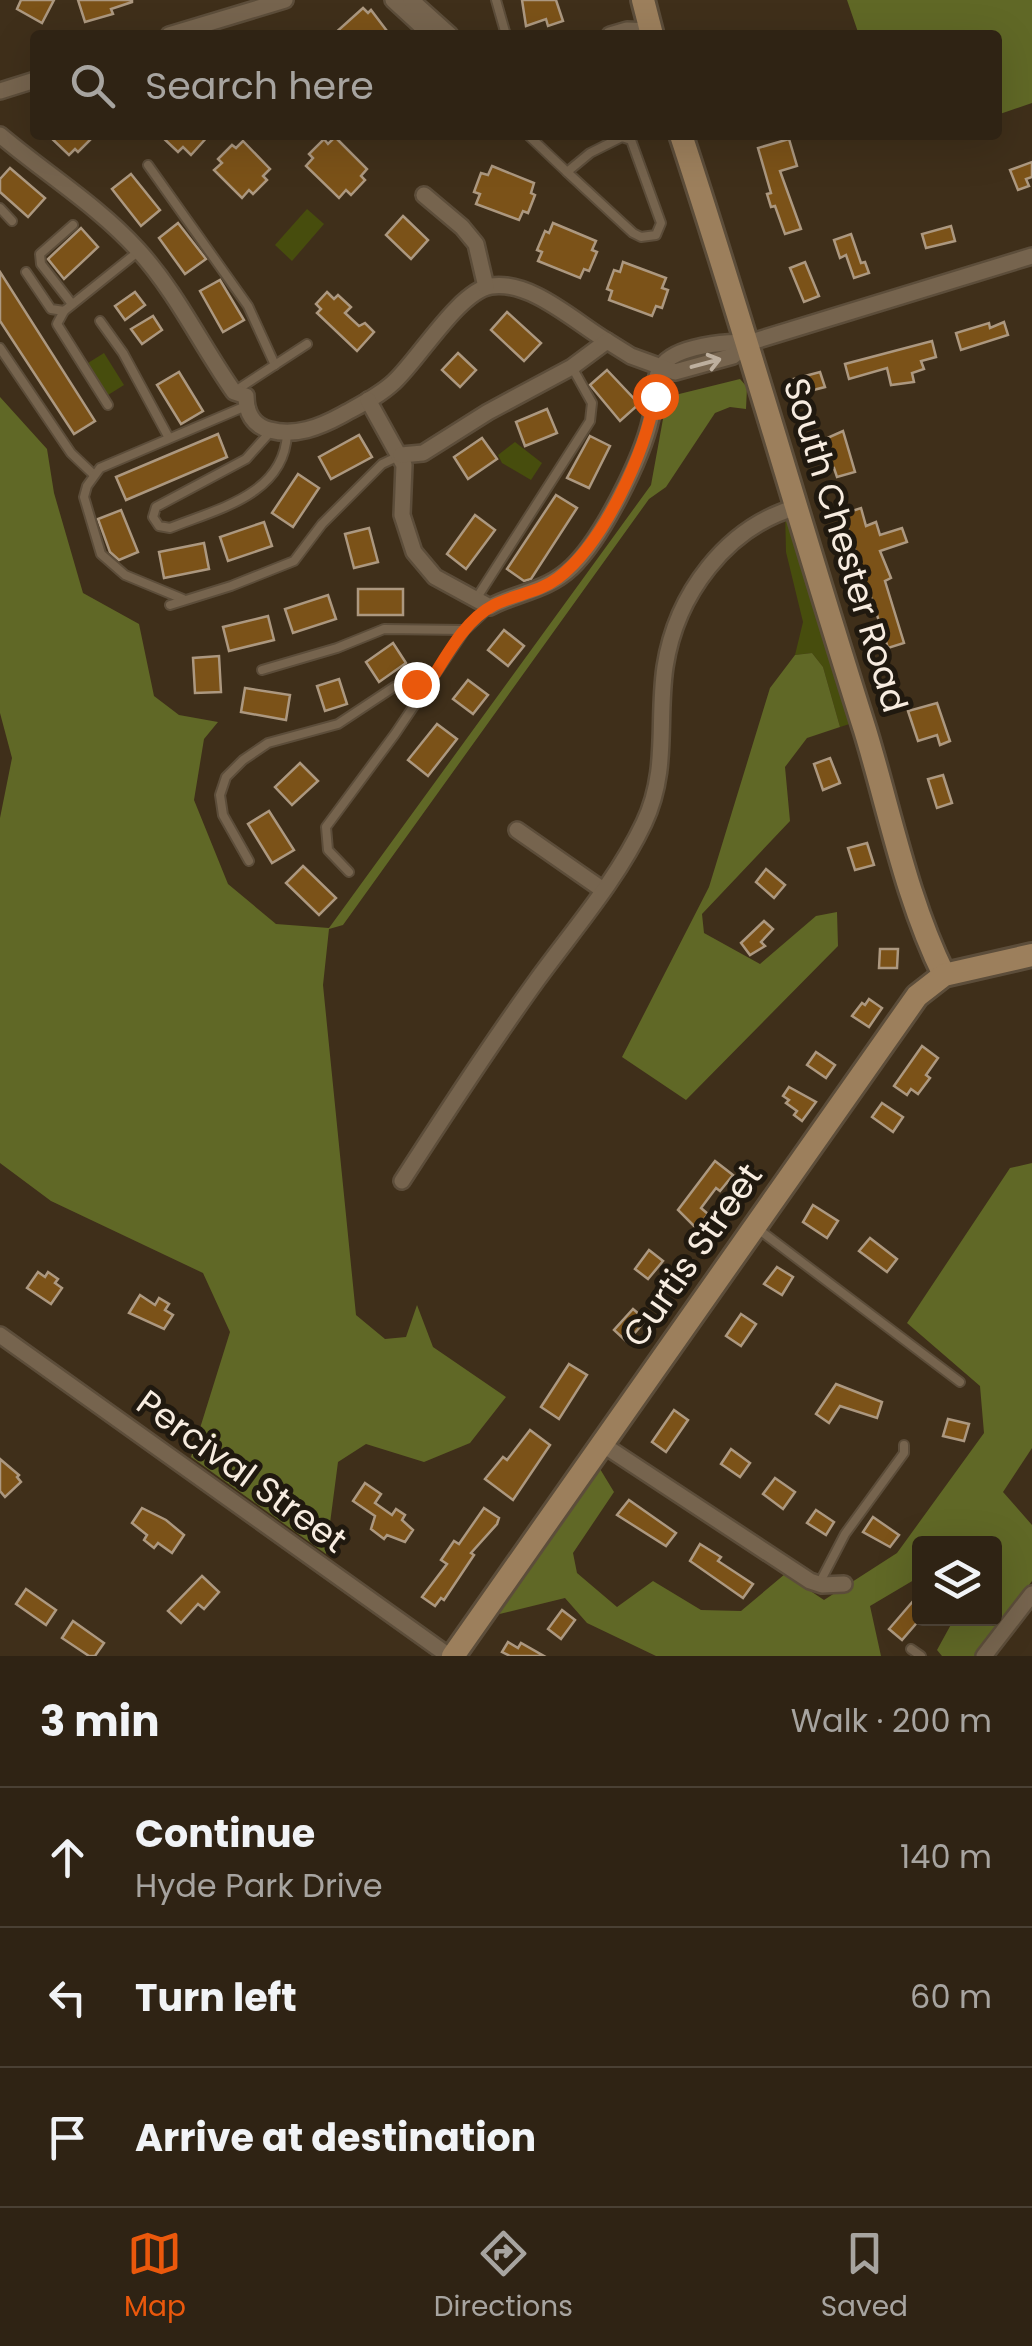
<!DOCTYPE html>
<html lang="en">
<head>
<meta charset="utf-8">
<style>
	body { margin:0; font-family:Poppins,sans-serif; background:#372b1d; color:#f1f3f6 }
	.controls { position:absolute; right:30px; bottom:30px; display:grid; overflow:hidden; border-radius:10px; box-shadow:0 10px 40px #0002 }
	.controls button { width:90px; height:90px; display:grid; place-items:center; padding:0; border:0; border-bottom:2px solid #4a4034; background:#2f2314; color:#f1f3f6; font:50px sans-serif }
	.stop { position:absolute; width:30px; height:30px; margin:-22px; border:8px solid #ea580c; border-radius:50%; background:#fff }
	.stop.end { background:#ea580c; border-color:#fff; box-shadow:0 2px 10px #0008 }
	.list { margin:0; padding:0; list-style:none }
	h2 { display:flex; justify-content:space-between; align-items:center; height:130px; margin:0; padding:0 40px; font-size:42px }
	h2 small { font-size:32px; font-weight:400; color:#a7a4a0 }
	.list li { display:grid; grid-template-columns:65px 1fr auto; gap:30px; align-items:center; box-sizing:border-box; height:140px; padding:0 40px; border-top:2px solid #4a4034 }
	.list b { display:block; font-size:38px; white-space:nowrap }
	.list p { margin:0; font-size:32px; white-space:nowrap; color:#a7a4a0 }
	.list em { font-size:32px; font-style:normal; color:#a7a4a0 }
	.icon { flex:none; width:55px; height:55px; fill:none; stroke:currentColor; stroke-width:2; stroke-linecap:round; stroke-linejoin:round }
	.map { position:relative; flex:none; width:1032px; height:1656px; overflow:hidden }
	.search { position:absolute; background:#2f2314; box-shadow:0 10px 40px #0002; left:30px; right:30px; top:30px; height:110px; display:flex; align-items:center; gap:25px; box-sizing:border-box; padding:0 35px; border-radius:10px; color:#a7a4a0; font-size:38px }
	.sheet { height:550px; background:#2f2314 }
	nav { display:flex; justify-content:space-around; align-items:center; box-sizing:border-box; height:140px; border-top:2px solid #4a4034; background:#2f2314; font-size:28px; color:#a7a4a0 }
	nav a { display:grid; justify-items:center; gap:5px }
	nav .on { color:#ea580c }
	.map>svg:first-child { display:block }
</style>
</head>
<body>
<div class="map">
<svg width="1032" height="1656" viewBox="0 0 1032 1656">
	<rect width="100%" height="100%" fill="#3f2f1a"/>
	<g fill="#474d0d">
		<polygon points="307,209 324,224 292,261 275,245"/>
		<polygon points="104,353 124,385 108,395 88,363"/>
		<polygon points="515,442 542,463 531,480 502,463 498,455"/>
		<polygon points="785,508 856,722 840,727 823,667 812,653 795,655 803,622 786,552"/>
	</g>
	<g fill="#606826">
		<polygon points="847,0 1032,0 1032,103 997,115 997,35 859,35"/>
		<polygon points="740,379 747,387 746,409 730,407 715,413 666,487 649,499 343,925 329,929 323,985 356,1315 385,1339 406,1337 417,1305 433,1347 506,1397 470,1443 424,1462 366,1444 338,1462 326,1554 191,1457 230,1332 203,1273 51,1201 0,1163 0,818 12,758 0,713 0,397 47,449 54,493 83,593 139,624 154,696 179,715 218,722 204,739 194,800 228,884 276,924 329,928 651,485 667,397"/>
		<polygon points="812,653 823,667 840,727 807,738 785,767 790,821 702,914 704,933 760,964 816,916 837,912 838,946 686,1100 622,1057 709,887 770,688 795,655"/>
		<polygon points="1032,1163 1032,1448 1003,1492 1032,1525 1032,1581 977,1656 942,1656 937,1650 954,1619 994,1618 994,1544 920,1544 919,1577 870,1606 881,1656 656,1656 587,1623 565,1598 487,1617 597,1464 614,1492 573,1553 577,1573 617,1607 653,1581 701,1610 741,1611 785,1574 824,1600 897,1553 984,1433 980,1386 907,1323 1010,1168"/>
	</g>
	<g fill="#7b5218" stroke="#ac9880" stroke-width="2.5">
		<polygon points="21,0 54,0 42,23 17,9"/>
		<polygon points="78,0 132,0 132,2 111,9 113,14 85,22"/>
		<polygon points="522,0 556,0 563,21 548,26 546,19 526,26"/>
		<polygon points="363,8 368,13 371,10 390,35 333,35"/>
		<polygon points="48,135 95,135 78,152 75,149 69,155"/>
		<polygon points="160,135 209,135 191,155 183,147 178,152"/>
		<polygon points="335,137 367,169 361,176 365,180 351,195 346,190 339,198 306,166 313,158 309,154 324,139 328,144"/>
		<polygon points="789,139 797,166 780,171 801,229 785,234 775,206 771,207 767,194 771,193 758,148"/>
		<polygon points="243,141 270,169 263,176 267,180 253,194 249,190 242,198 214,170 222,163 218,159 232,145 236,148"/>
		<polygon points="1032,162 1032,177 1026,179 1029,186 1018,190 1010,170"/>
		<polygon points="492,166 534,183 531,193 535,195 528,213 523,211 519,220 476,204 480,194 474,192 481,173 488,175"/>
		<polygon points="10,168 45,198 28,217 0,192 0,179"/>
		<polygon points="131,174 160,210 141,226 112,189"/>
		<polygon points="403,216 428,240 411,259 386,235"/>
		<polygon points="178,223 206,259 185,274 159,238"/>
		<polygon points="553,223 596,241 592,250 597,252 589,271 584,269 580,278 538,261 542,252 537,250 545,231 549,233"/>
		<polygon points="951,226 955,241 926,248 922,234"/>
		<polygon points="81,228 98,247 64,279 48,259"/>
		<polygon points="851,234 861,263 865,262 869,273 854,278 846,255 840,258 834,240"/>
		<polygon points="623,262 666,278 662,288 668,290 662,308 656,306 652,316 609,300 612,291 607,289 614,270 620,272"/>
		<polygon points="805,262 819,296 804,302 790,268"/>
		<polygon points="0,272 95,421 74,434 0,321"/>
		<polygon points="220,280 244,320 223,332 200,291"/>
		<polygon points="135,292 145,305 125,320 115,306"/>
		<polygon points="327,292 334,299 338,295 351,307 345,313 359,326 365,323 374,332 357,351 317,313 321,309 316,304"/>
		<polygon points="507,312 541,343 524,361 491,330"/>
		<polygon points="153,316 162,330 142,344 131,329"/>
		<polygon points="1004,322 1008,335 961,350 956,333 989,323 990,328"/>
		<polygon points="932,341 936,357 921,361 924,369 912,373 914,382 891,385 887,368 849,379 845,364"/>
		<polygon points="458,353 476,370 460,387 442,370"/>
		<polygon points="607,370 639,404 620,421 590,385"/>
		<polygon points="179,372 203,411 181,424 157,385"/>
		<polygon points="820,372 825,387 794,395 790,380"/>
		<polygon points="547,409 557,433 525,446 516,422"/>
		<polygon points="843,431 855,472 837,477 834,468 826,470 820,453 828,450 825,439"/>
		<polygon points="218,434 227,457 126,500 116,477"/>
		<polygon points="359,435 372,457 331,479 319,457"/>
		<polygon points="590,436 610,446 589,488 567,478"/>
		<polygon points="482,438 497,459 468,479 454,457"/>
		<polygon points="298,474 319,488 293,527 272,513"/>
		<polygon points="556,495 577,508 531,579 524,581 507,569"/>
		<polygon points="861,508 866,526 876,522 880,535 902,528 907,542 880,551 891,578 885,581 904,643 888,648 843,514"/>
		<polygon points="121,510 138,552 119,560 110,552 98,519"/>
		<polygon points="475,515 495,530 466,569 447,554"/>
		<polygon points="264,522 272,546 228,561 220,537"/>
		<polygon points="369,528 378,562 354,568 345,534"/>
		<polygon points="204,543 209,569 164,578 159,552"/>
		<rect x="358" y="589" width="45" height="26"/>
		<polygon points="328,595 336,619 293,633 285,609"/>
		<polygon points="268,616 274,640 229,651 223,627"/>
		<polygon points="504,630 524,646 508,666 488,650"/>
		<polygon points="393,643 406,663 379,682 366,662"/>
		<polygon points="219,656 221,692 195,693 193,658"/>
		<polygon points="339,679 347,704 325,711 317,686"/>
		<polygon points="468,680 488,695 473,714 453,699"/>
		<polygon points="245,688 290,695 286,720 241,712"/>
		<polygon points="937,703 950,741 940,745 937,735 918,741 908,711"/>
		<polygon points="437,724 457,739 428,776 408,760"/>
		<polygon points="830,758 840,783 823,790 814,764"/>
		<polygon points="300,763 318,781 292,805 275,787"/>
		<polygon points="943,775 952,803 937,808 928,779"/>
		<polygon points="269,811 294,850 272,863 248,824"/>
		<polygon points="867,843 874,865 855,870 848,848"/>
		<polygon points="303,866 336,898 319,915 286,883"/>
		<polygon points="766,869 785,885 774,898 756,882"/>
		<polygon points="764,921 773,929 761,942 765,946 750,955 741,943"/>
		<polygon points="880,949 898,949 897,968 879,968"/>
		<polygon points="869,999 882,1008 869,1027 852,1016 862,1003 865,1005"/>
		<polygon points="922,1046 938,1058 926,1075 930,1078 918,1094 911,1089 907,1095 894,1086"/>
		<polygon points="816,1052 835,1065 826,1078 807,1065"/>
		<polygon points="789,1087 816,1102 802,1121 794,1115 797,1111 786,1103 789,1100 783,1096"/>
		<polygon points="882,1103 903,1117 893,1132 872,1117"/>
		<polygon points="715,1161 733,1175 720,1191 716,1188 701,1208 708,1214 697,1229 678,1210"/>
		<polygon points="813,1205 838,1221 827,1238 803,1222"/>
		<polygon points="870,1238 897,1259 887,1272 859,1251"/>
		<polygon points="649,1250 663,1261 648,1279 635,1269"/>
		<polygon points="777,1267 793,1277 782,1295 764,1284"/>
		<polygon points="38,1272 45,1277 48,1272 58,1279 55,1283 62,1288 51,1304 27,1288"/>
		<polygon points="140,1295 155,1305 159,1298 169,1304 165,1310 173,1315 164,1329 129,1313"/>
		<polygon points="633,1309 646,1320 627,1342 614,1330"/>
		<polygon points="741,1314 756,1324 741,1346 726,1336"/>
		<polygon points="569,1364 587,1375 559,1419 541,1407"/>
		<polygon points="836,1384 882,1402 877,1418 840,1406 829,1423 816,1414"/>
		<polygon points="674,1410 688,1420 666,1452 652,1442"/>
		<polygon points="948,1419 969,1424 964,1441 943,1436"/>
		<polygon points="530,1430 550,1445 513,1500 485,1479 503,1457 507,1460"/>
		<polygon points="731,1449 750,1463 740,1477 721,1464"/>
		<polygon points="0,1459 19,1475 17,1477 21,1482 5,1497 0,1491"/>
		<polygon points="775,1478 795,1492 783,1509 763,1494"/>
		<polygon points="365,1483 381,1494 375,1503 392,1515 396,1509 405,1515 402,1520 413,1530 405,1542 387,1535 384,1539 371,1529 375,1516 353,1501"/>
		<polygon points="629,1500 676,1533 666,1546 617,1515"/>
		<polygon points="142,1508 166,1520 184,1535 172,1553 158,1543 154,1548 144,1540 147,1535 132,1523"/>
		<polygon points="484,1508 499,1518 497,1524 471,1553 474,1555 444,1600 441,1598 435,1606 422,1597 447,1564 441,1560 454,1541 459,1544"/>
		<polygon points="816,1510 834,1522 826,1535 807,1523"/>
		<polygon points="873,1517 899,1535 890,1547 863,1532"/>
		<polygon points="700,1544 721,1557 718,1561 753,1584 743,1598 690,1561"/>
		<polygon points="202,1576 219,1592 204,1609 198,1604 181,1623 168,1611"/>
		<polygon points="26,1589 56,1610 46,1625 16,1604"/>
		<polygon points="920,1593 920,1619 902,1640 889,1629"/>
		<polygon points="562,1610 575,1620 561,1639 548,1629"/>
		<polygon points="73,1621 104,1643 95,1656 89,1656 62,1638"/>
		<polygon points="508,1642 518,1648 521,1643 544,1656 510,1656 502,1652"/>
	</g>
	<g fill="none" stroke-linecap="round" stroke-linejoin="round">
		<g stroke="#5c4d3a" stroke-width="12">
			<g id="lane">
				<polyline points="496,0 506,35"/>
				<polyline points="528,135 567,172"/>
				<polygon points="622,137 631,140 661,223 656,235 641,237 633,233 567,172 590,153"/>
				<polyline points="148,165 248,306 275,365"/>
				<polyline points="0,208 12,221"/>
				<polyline points="26,272 51,309 64,311 139,251"/>
				<polyline points="72,304 41,264 40,254 73,225"/>
				<polyline points="64,311 57,324 108,405"/>
				<polyline points="100,321 123,353 169,438"/>
				<polyline points="0,348 71,453 93,474"/>
				<polyline points="235,391 307,344"/>
				<path d="M 271,431 L 246,459 L 156,507 L 153,517 L 159,526 L 170,528 C 217,509 284,495 287,434"/>
				<polyline points="183,599 125,575 101,554 84,497 87,486 100,468 246,406"/>
				<polyline points="476,599 590,421 592,403 572,367"/>
				<polyline points="170,605 231,586 294,561 322,524 382,464 401,455"/>
				<polyline points="262,670 337,648 384,629 465,630"/>
				<polyline points="249,861 223,815 220,795 226,777 243,760 268,743 338,724 394,687 405,684 426,688"/>
				<polyline points="349,872 328,850 326,827 395,734 465,630 490,607"/>
				<polyline points="758,1229 960,1382"/>
				<polyline points="819,1584 845,1534 904,1453 904,1445"/>
				<polyline points="911,1649 921,1656"/>
			</g>
		</g>
		<g stroke="#5c4d3a" stroke-width="20">
			<g id="street">
				<polyline points="393,0 431,35"/>
				<polyline points="411,0 450,35"/>
				<polyline points="169,35 285,0"/>
				<polyline points="610,35 627,30 651,31"/>
				<polyline points="0,91 35,80"/>
				<path d="M 0,135 C 46,174 97,205 138,250 C 177,293 201,345 234,392 L 246,396 C 246,412 253,426 270,430 C 295,437 320,427 342,415 C 360,405 379,396 394,382 C 419,359 459,291 491,286 C 531,280 575,322 607,341"/>
				<polyline points="424,195 462,227 476,244 486,287"/>
				<path d="M 368,400 L 404,465 L 402,515 L 414,552 L 435,577 L 490,607 C 518,592 547,591 572,567 C 602,538 642,459 651,418 C 655,402 652,379 662,366 C 675,346 727,341 748,343 L 1032,256"/>
				<polyline points="401,455 423,453 488,412 572,367 607,341 631,356 675,372 733,356 748,343"/>
				<polyline points="517,830 603,890"/>
				<path d="M 402,1181 C 446,1113 490,1045 537,980 C 574,929 617,880 644,823 C 669,770 657,722 665,667 C 676,595 726,527 797,507"/>
				<polyline points="0,1335 449,1656"/>
				<polyline points="602,1444 810,1581 822,1585 844,1584"/>
				<polyline points="984,1656 1032,1594"/>
			</g>
		</g>
		<g stroke="#5c4d3a" stroke-width="28">
			<g id="secondary">
				<polyline points="643,0 652,35"/>
				<path d="M 681,135 C 746,332 802,532 865,730 C 890,812 906,898 944,975"/>
				<polyline points="453,1656 917,996 944,975 1032,955"/>
			</g>
		</g>
		<use href="#lane" stroke="#76644e" stroke-width="8"/>
		<use href="#street" stroke="#76644e" stroke-width="15"/>
		<use href="#secondary" stroke="#9c7f5c" stroke-width="22"/>
	</g>
	<defs><path id="oneway-shaft" d="M-6 0H5M1.5-3L5.5 0L1.5 3" fill="none" stroke-width="1.6" stroke-linecap="round" stroke-linejoin="round" transform="scale(2.5)"/></defs>
	<use stroke="#bdaf9e" href="#oneway-shaft" transform="translate(706 363) rotate(-15)"/>
	<g fill="none" stroke-linecap="round" stroke-linejoin="round">
		<path stroke="#ea580c" stroke-width="12" d="M 416,684 L 426,688 C 445,659 463,621 494,605 C 516,594 538,593 558,578 C 604,543 645,453 655,396"/>
	</g>
	<g text-anchor="middle" dominant-baseline="central" stroke-width="10" stroke-linejoin="round" paint-order="stroke">
		<g font-size="35" fill="#f7ece0" stroke="#20190f">
			<text transform="translate(846 545) rotate(73)">South Chester Road</text>
			<text transform="translate(692 1255) rotate(-55)">Curtis Street</text>
			<text transform="translate(242 1471) rotate(36)">Percival Street</text>
		</g>
	</g>
</svg>
<div class="controls">
<button><svg class="icon" aria-label="layers" viewBox="0 0 24 24"><path d="M12 4l9 5-9 5-9-5zM3 14l9 5 9-5"/></svg></button>
</div>
<div class="stop" style="left:655px;top:396px"></div>
<div class="stop end" style="left:416px;top:684px"></div>
<div class="search"><svg class="icon" aria-label="search" viewBox="0 0 24 24"><circle cx="10" cy="10" r="6"/><path d="M15 15l6 6"/></svg>Search here</div>
</div>
<section class="sheet">
<h2>3 min<small>Walk · 200 m</small></h2>
<ul class="list">
<li><svg class="icon" aria-label="ahead" viewBox="0 0 24 24"><path d="M12 20V5M6 11l6-6 6 6"/></svg><div><b>Continue</b><p>Hyde Park Drive</p></div><em>140 m</em></li>
<li><svg class="icon" aria-label="left" viewBox="0 0 24 24"><path d="M17 20v-9H6M10 6l-5 5 5 5"/></svg><div><b>Turn left</b></div><em>60 m</em></li>
<li><svg class="icon" aria-label="arrive" viewBox="0 0 24 24"><path d="M6 21V4h12l-3 4 3 4H6"/></svg><div><b>Arrive at destination</b></div></li>
</ul>
</section>
<nav>
<a class="on"><svg class="icon" aria-label="map" viewBox="0 0 24 24"><path d="M3 6l6-2 6 2 6-2v14l-6 2-6-2-6 2zM9 4v14M15 6v14"/></svg>Map</a>
<a><svg class="icon" aria-label="directions" viewBox="0 0 24 24"><path d="M12 3l9 9-9 9-9-9zM9 14v-3h6M13 9l2 2-2 2"/></svg>Directions</a>
<a><svg class="icon" aria-label="saved" viewBox="0 0 24 24"><path d="M7 4h10v16l-5-4-5 4z"/></svg>Saved</a>
</nav>
</body>
</html>
